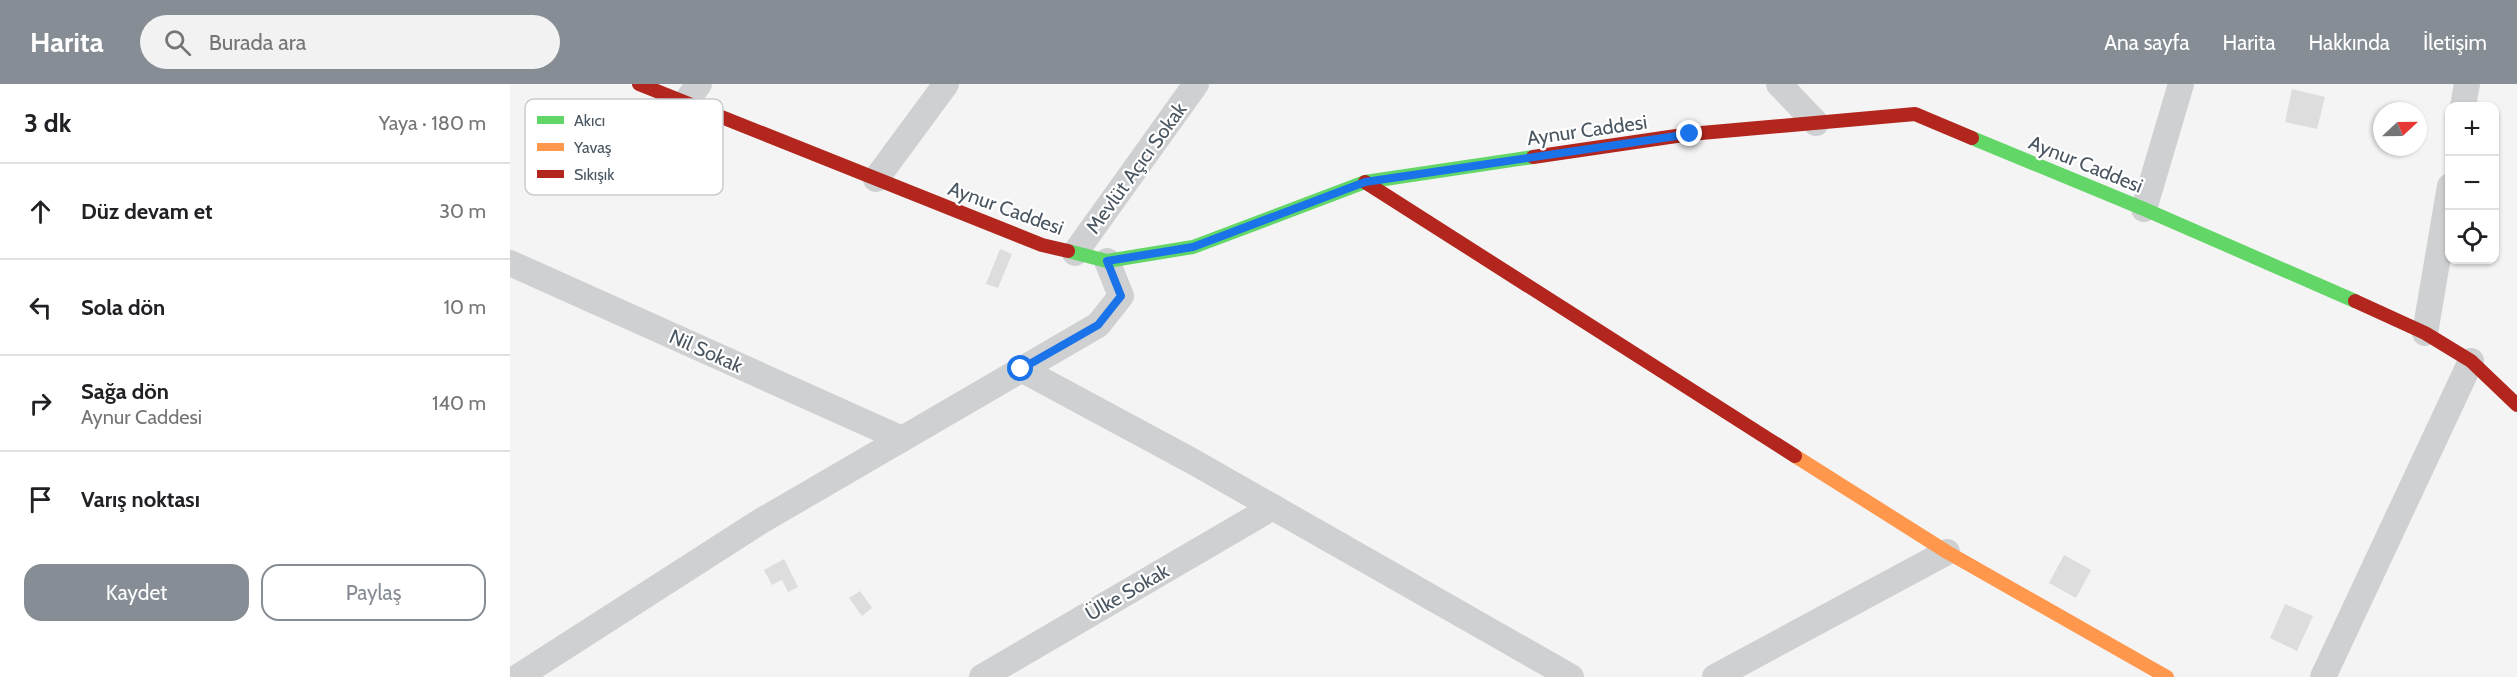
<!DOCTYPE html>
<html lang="tr">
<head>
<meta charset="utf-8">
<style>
	body { margin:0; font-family:Cabin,sans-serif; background:#f2f2f2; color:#202124 }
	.controls { position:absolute; right:18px; top:18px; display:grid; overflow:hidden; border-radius:12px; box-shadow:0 2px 4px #0004 }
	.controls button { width:54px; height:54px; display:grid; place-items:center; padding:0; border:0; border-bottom:2px solid #e0e0e0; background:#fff; color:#202124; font:30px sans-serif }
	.compass { position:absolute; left:1863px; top:18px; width:54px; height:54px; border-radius:50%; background:#fff; box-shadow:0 2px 4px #0004; rotate:68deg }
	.stop { position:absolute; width:18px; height:18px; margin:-14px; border:4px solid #1a73e8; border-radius:50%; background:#fff }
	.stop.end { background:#1a73e8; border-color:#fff; box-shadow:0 2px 6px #0008 }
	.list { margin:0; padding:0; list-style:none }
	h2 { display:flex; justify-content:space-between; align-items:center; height:78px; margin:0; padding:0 24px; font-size:26px }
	h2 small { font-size:20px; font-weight:400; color:#757577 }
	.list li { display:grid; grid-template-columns:39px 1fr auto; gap:18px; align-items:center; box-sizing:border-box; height:96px; padding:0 24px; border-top:2px solid #e0e0e0 }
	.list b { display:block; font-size:22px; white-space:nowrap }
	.list p { margin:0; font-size:20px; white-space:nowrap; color:#757577 }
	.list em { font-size:20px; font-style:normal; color:#757577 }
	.actions { display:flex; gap:12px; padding:18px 24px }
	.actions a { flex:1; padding:14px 0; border:2px solid #868d94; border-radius:18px; text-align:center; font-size:21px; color:#868d94 }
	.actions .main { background:#868d94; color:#fff }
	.icon { flex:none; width:33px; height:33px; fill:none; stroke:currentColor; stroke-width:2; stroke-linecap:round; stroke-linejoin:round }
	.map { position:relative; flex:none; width:2007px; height:593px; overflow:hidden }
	header { display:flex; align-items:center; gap:36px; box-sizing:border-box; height:84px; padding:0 30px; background:#868d94; color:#fff }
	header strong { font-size:28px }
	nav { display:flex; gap:33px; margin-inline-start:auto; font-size:21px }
	.search { width:420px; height:54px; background:#f2f2f2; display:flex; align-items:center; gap:15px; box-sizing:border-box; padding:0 21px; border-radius:33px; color:#757577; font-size:22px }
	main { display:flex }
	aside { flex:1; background:#fff }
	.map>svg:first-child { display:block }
</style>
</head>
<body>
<header>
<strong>Harita</strong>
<div class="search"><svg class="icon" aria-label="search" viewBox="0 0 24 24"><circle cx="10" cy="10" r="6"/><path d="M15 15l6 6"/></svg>Burada ara</div>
<nav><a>Ana sayfa</a><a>Harita</a><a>Hakkında</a><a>İletişim</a></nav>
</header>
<main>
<aside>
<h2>3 dk<small>Yaya · 180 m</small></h2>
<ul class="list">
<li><svg class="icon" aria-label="ahead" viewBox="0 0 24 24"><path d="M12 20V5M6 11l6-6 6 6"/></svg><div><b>Düz devam et</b></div><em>30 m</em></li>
<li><svg class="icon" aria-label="left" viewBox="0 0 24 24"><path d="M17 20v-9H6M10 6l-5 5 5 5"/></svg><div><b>Sola dön</b></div><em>10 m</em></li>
<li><svg class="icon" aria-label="right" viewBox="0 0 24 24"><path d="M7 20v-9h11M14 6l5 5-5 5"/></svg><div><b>Sağa dön</b><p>Aynur Caddesi</p></div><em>140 m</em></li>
<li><svg class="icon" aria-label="arrive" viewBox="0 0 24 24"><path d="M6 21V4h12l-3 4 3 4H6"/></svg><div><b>Varış noktası</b></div></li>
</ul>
<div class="actions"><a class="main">Kaydet</a><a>Paylaş</a></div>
</aside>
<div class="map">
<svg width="2007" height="593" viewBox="0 0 2007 593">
	<rect width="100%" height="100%" fill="#f4f4f4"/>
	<g fill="#ddddde">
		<polygon points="1782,5 1815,13 1807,45 1775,38"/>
		<polygon points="490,165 502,170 488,204 476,200"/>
		<polygon points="1554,471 1581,486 1566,514 1539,499"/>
		<polygon points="274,475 288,503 278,508 272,496 262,501 254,486"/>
		<polygon points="350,507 362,524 352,532 339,514"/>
		<polygon points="1775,520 1803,532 1787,567 1760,554"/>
	</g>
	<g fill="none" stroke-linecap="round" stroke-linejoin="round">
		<g stroke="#ced0d2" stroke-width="26">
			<polyline points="1269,0 1306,39"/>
			<polyline points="175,19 189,0"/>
			<polyline points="1953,22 1957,0"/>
			<polyline points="366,95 436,0"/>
			<polyline points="1634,125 1671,0"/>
			<polyline points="565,169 686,0"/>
			<polyline points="0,179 392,355"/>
			<polyline points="1915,249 1940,102"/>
			<polyline points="511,285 682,377 1061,593"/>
			<polyline points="8,593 251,437 588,241 611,212 597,177"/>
			<polyline points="472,593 763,423"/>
			<polyline points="1205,593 1437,468"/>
			<polyline points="1813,593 1961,277"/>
		</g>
		<g stroke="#63d668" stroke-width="14">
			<polyline points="1462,54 1634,125 1845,217"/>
			<polyline points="558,167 597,177 683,163 855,98 1023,73"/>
		</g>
		<polyline stroke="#ff974d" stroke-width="14" points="1285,372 1437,468 1657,593"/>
		<g stroke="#b3261e" stroke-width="14">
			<polyline points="129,0 532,161 558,167"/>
			<polyline points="1023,73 1180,50 1405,30 1462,54"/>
			<polyline points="855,98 1285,372"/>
			<polyline points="1845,217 1915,249 1961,277 2007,321"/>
		</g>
	</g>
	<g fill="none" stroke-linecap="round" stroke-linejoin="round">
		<polyline stroke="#1a73e8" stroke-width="8" points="511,285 588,241 611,212 597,177 683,163 855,98 1180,50"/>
	</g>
	<g text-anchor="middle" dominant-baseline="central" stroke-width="4.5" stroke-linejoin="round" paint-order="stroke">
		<g font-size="20" fill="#4a5661" stroke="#fff">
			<text transform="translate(1077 46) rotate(-8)">Aynur Caddesi</text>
			<text transform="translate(1576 80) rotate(22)">Aynur Caddesi</text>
			<text transform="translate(626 84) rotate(-54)">Mevlüt Açıcı Sokak</text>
			<text transform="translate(496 124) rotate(20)">Aynur Caddesi</text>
			<text transform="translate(196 267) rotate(24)">Nil Sokak</text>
			<text transform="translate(617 508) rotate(-30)">Ülke Sokak</text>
		</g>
	</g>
	<rect x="15" y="15" width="198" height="96" rx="9" fill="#fff" stroke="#c9ccd0" stroke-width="1.5"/>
	<rect x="27" y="32" width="27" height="8" fill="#63d668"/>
	<rect x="27" y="59" width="27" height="8" fill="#ff974d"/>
	<rect x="27" y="86" width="27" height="8" fill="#b3261e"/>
	<g font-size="16" fill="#4a5661">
		<text x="64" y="42">Akıcı</text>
		<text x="64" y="69">Yavaş</text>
		<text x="64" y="96">Sıkışık</text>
	</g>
</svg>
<div class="controls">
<button>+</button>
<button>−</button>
<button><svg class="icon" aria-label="locate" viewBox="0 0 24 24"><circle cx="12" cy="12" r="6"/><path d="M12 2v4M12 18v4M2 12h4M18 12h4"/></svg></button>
</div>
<svg class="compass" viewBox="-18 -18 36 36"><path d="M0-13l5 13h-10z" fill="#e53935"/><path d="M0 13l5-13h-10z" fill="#757577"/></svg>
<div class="stop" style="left:511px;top:285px"></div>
<div class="stop end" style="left:1180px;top:50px"></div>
</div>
</main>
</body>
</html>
